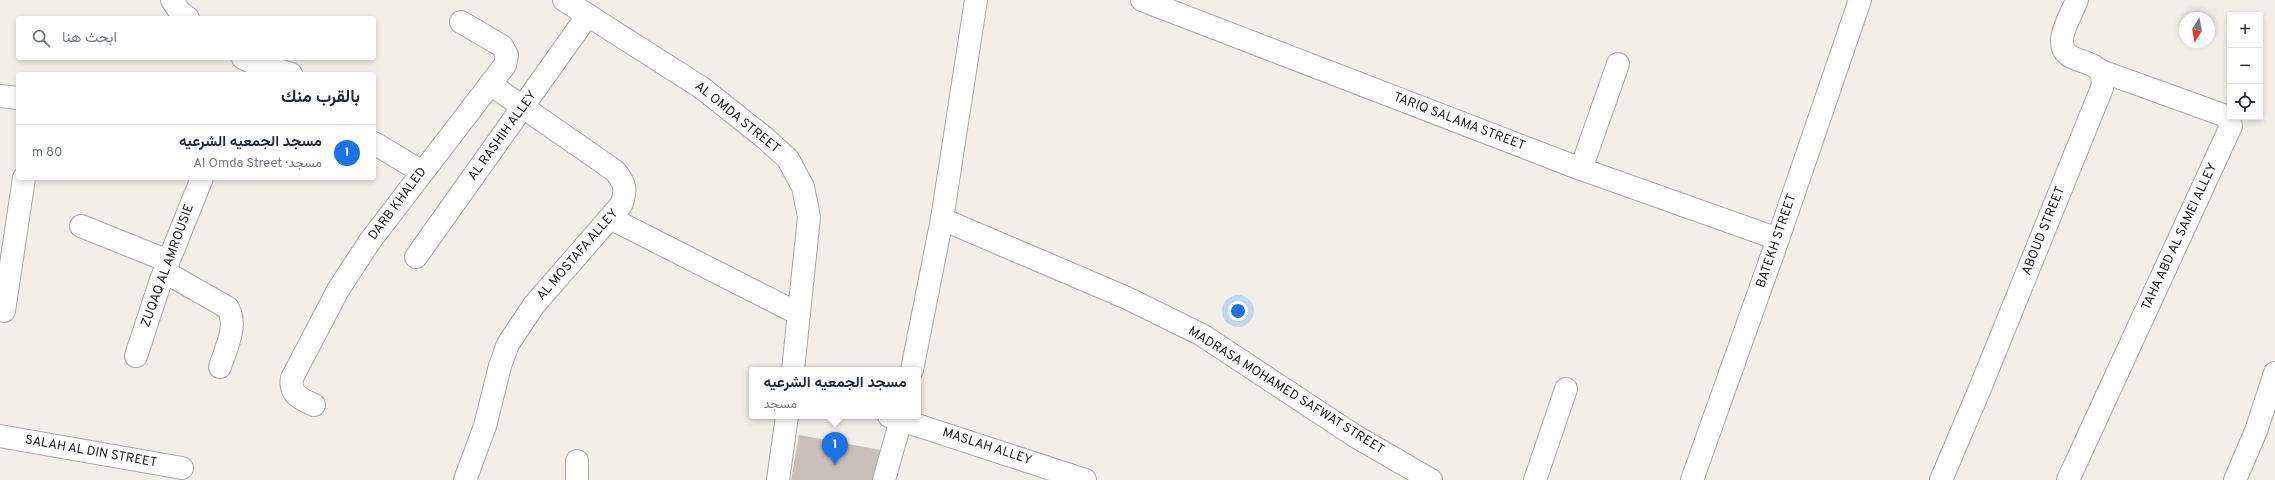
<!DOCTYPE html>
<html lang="ar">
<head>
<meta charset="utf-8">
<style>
	body { margin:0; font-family:Overpass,Vazirmatn,sans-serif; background:#f2f2f3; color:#1f2937; direction:rtl }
	.controls { position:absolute; right:12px; top:12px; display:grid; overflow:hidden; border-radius:4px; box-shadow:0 2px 6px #0003 }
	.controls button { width:36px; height:36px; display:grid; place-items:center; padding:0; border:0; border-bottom:1px solid #e0e1e3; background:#fff; color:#1f2937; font:20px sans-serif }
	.compass { position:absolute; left:2179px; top:12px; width:36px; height:36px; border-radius:50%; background:#fff; box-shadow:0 2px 6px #0003; rotate:191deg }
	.you { position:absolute; left:1238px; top:311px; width:14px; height:14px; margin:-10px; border:3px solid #fff; border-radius:50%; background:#1a73e8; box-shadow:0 0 0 6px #1a73e833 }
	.badge { display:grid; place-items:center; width:26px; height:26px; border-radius:50%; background:#1a73e8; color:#fff; font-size:13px; font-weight:700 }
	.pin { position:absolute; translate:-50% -33px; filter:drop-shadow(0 1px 2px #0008) }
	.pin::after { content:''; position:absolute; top:21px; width:14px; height:12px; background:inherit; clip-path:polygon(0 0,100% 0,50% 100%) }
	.popup { position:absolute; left:749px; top:367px; width:172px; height:52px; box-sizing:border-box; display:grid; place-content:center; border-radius:4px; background:#fff; filter:drop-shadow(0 1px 3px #0005); font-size:13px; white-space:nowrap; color:#747a83 }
	.popup b { font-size:15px; color:#1f2937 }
	.popup::after { content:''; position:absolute; left:50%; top:100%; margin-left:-8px; border:8px solid transparent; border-top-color:#fff }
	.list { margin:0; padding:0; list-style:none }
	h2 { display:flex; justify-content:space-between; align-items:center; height:52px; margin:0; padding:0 16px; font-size:17px }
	h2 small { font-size:13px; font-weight:400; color:#747a83 }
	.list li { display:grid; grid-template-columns:26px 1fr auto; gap:12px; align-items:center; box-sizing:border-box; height:56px; padding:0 16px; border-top:1px solid #e0e1e3 }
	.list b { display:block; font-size:15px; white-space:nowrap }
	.list p { margin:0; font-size:13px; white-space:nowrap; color:#747a83 }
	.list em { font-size:13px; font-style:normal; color:#747a83 }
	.icon { flex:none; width:22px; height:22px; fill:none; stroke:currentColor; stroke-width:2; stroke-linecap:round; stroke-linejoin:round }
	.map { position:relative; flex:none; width:2275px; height:480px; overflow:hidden; direction:ltr }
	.search { position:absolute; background:#fff; box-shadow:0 2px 6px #0003; left:16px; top:16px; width:360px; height:44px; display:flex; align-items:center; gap:10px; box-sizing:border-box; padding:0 14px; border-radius:4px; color:#747a83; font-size:15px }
	.panel { position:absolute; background:#fff; box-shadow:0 2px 6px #0003; left:16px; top:72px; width:360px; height:108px; border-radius:4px; direction:rtl }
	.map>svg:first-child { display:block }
</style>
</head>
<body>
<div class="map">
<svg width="2275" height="480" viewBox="0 0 2275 480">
	<rect width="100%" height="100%" fill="#f2efe9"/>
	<polygon fill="#c7bfb8" points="799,435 881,450 873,480 791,480"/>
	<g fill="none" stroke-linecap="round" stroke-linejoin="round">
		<g stroke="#a9a9a9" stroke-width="24">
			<g id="street">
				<polyline points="172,0 180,12 188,18"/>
				<polyline points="564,0 702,88 765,138 788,159 803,187 809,217 793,370"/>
				<polyline points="1142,0 1581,169 1778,239"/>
				<polyline points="243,58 251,62 291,74"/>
				<polyline points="0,96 18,98"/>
				<polyline points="374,143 422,172"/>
				<polyline points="1581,169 1618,64"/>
				<polyline points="610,218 799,314"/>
				<polyline points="942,219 1127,298 1202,335 1355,436 1431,480"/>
				<polyline points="81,226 168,261"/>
				<polyline points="416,257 588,15"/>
				<path d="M 165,272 L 228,308 C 238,326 226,348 220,367"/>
				<polyline points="4,311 24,178"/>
				<polyline points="136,356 161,280 202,178"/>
				<polyline points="912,370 942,219 976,0"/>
				<path d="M 314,405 C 301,399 289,395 292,378 L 338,290 L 370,241 L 505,65 L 507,55 L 502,46 L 461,22"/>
				<polyline points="889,416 1085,480"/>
				<polyline points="0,436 182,468"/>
				<polyline points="577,461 577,480"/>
				<path d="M 465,480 L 485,426 L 500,366 L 508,344 L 534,305 L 621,205 C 627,190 625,183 615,171 L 490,84"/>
				<polyline points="778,480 787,416"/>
				<polyline points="884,480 902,416"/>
				<polyline points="1535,480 1566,389"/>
				<polyline points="1692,480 1778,239 1860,0"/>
				<path d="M 1941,480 L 1981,386 L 2102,88 C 2109,52 2060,70 2062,40 C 2062,30 2073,10 2077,0"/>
				<polyline points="2068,480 2231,126 2226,116 2101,71"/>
				<polyline points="2235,480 2256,431 2275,373"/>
			</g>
		</g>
		<use href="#street" stroke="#fff" stroke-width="22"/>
	</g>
	<g text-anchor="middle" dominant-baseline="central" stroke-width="4" stroke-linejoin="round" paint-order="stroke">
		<g font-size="13" fill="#222" stroke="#fff">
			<text transform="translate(737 118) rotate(39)">AL OMDA STREET</text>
			<text transform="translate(1459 122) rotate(21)">TARIQ SALAMA STREET</text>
			<text transform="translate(503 136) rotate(-54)">AL RASHIH ALLEY</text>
			<text transform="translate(398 204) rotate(-53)">DARB KHALED</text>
			<text transform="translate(2044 231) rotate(-68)">ABOUD STREET</text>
			<text transform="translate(2180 237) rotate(-65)">TAHA ABD AL SAMEI ALLEY</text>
			<text transform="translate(1777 241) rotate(-71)">BATEKH STREET</text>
			<text transform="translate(578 255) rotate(-49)">AL MOSTAFA ALLEY</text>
			<text transform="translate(168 266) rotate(-70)">ZUQAQ AL AMROUSIE</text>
			<text transform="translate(1286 391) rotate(32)">MADRASA MOHAMED SAFWAT STREET</text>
			<text transform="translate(987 447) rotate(18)">MASLAH ALLEY</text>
			<text transform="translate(91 452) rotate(10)">SALAH AL DIN STREET</text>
		</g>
	</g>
</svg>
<div class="controls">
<button>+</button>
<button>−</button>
<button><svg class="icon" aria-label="locate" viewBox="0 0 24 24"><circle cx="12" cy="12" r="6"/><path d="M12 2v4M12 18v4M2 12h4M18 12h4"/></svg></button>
</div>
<svg class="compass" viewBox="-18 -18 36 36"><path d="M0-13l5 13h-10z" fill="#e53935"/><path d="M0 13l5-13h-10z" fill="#747a83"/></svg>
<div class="you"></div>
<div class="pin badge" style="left:835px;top:465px">1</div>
<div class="popup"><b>مسجد الجمعيه الشرعيه</b>مسجد</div>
<div class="search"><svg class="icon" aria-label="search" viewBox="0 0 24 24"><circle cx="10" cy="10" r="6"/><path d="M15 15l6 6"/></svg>ابحث هنا</div>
<section class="panel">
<h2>بالقرب منك<small></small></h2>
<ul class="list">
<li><span class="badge">1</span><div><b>مسجد الجمعيه الشرعيه</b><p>مسجد · Al Omda Street</p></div><em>80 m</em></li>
</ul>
</section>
</div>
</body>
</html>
